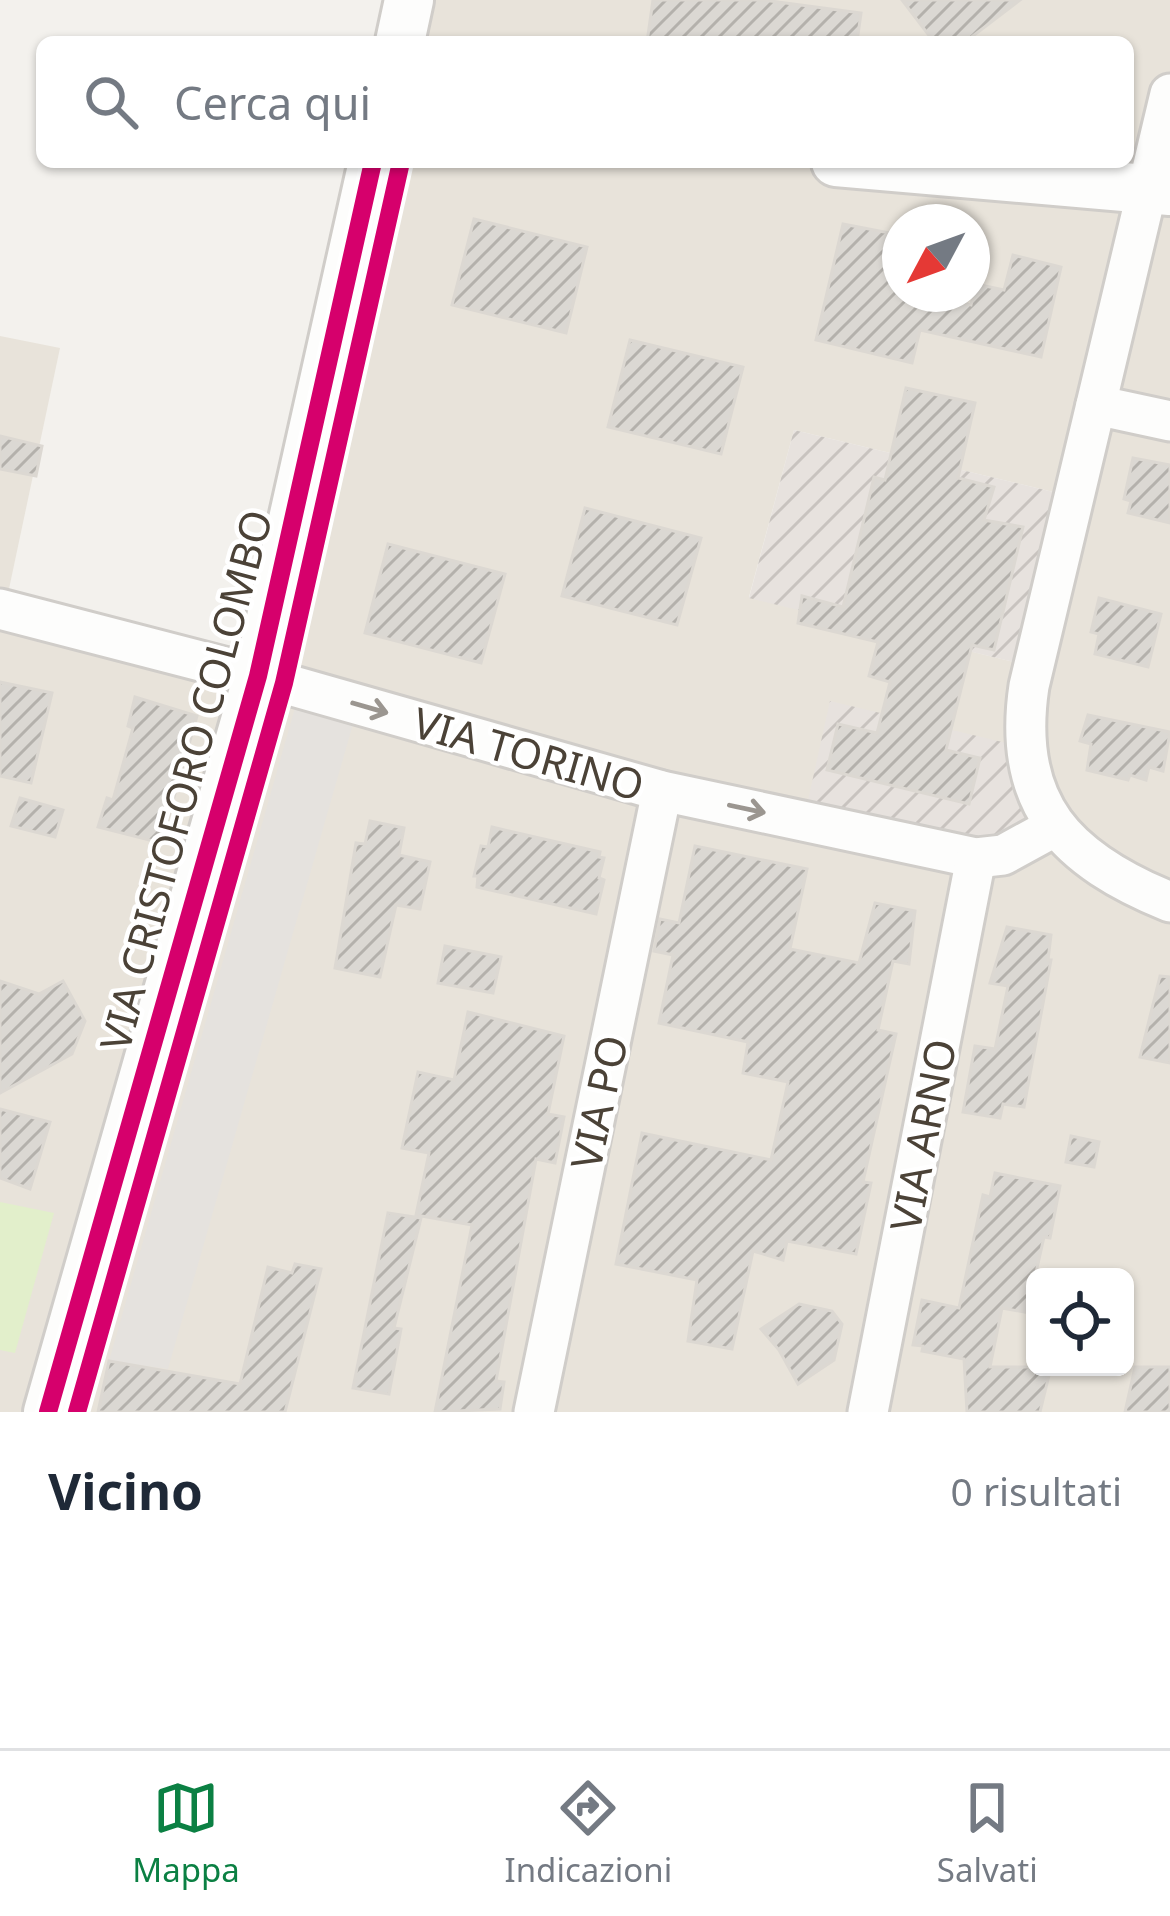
<!DOCTYPE html>
<html lang="it">
<head>
<meta charset="utf-8">
<style>
	body { margin:0; font-family:"Noto Sans",sans-serif; background:#f2f2f3; color:#1f2937 }
	.controls { position:absolute; right:36px; bottom:36px; display:grid; overflow:hidden; border-radius:18px; box-shadow:0 3px 9px #0004 }
	.controls button { width:108px; height:108px; display:grid; place-items:center; padding:0; border:0; border-bottom:3px solid #e0e1e3; background:#fff; color:#1f2937; font:60px sans-serif }
	.compass { position:absolute; left:882px; top:204px; width:108px; height:108px; border-radius:50%; background:#fff; box-shadow:0 3px 9px #0004; rotate:229deg }
	.list { margin:0; padding:0; list-style:none }
	h2 { display:flex; justify-content:space-between; align-items:center; height:156px; margin:0; padding:0 48px; font-size:51px }
	h2 small { font-size:39px; font-weight:400; color:#747a83 }
	.icon { flex:none; width:66px; height:66px; fill:none; stroke:currentColor; stroke-width:2; stroke-linecap:round; stroke-linejoin:round }
	.map { position:relative; flex:none; width:1170px; height:1412px; overflow:hidden }
	.search { position:absolute; background:#fff; box-shadow:0 3px 9px #0004; left:36px; right:36px; top:36px; height:132px; display:flex; align-items:center; gap:30px; box-sizing:border-box; padding:0 42px; border-radius:18px; color:#747a83; font-size:45px }
	.sheet { height:336px; background:#fff }
	nav { display:flex; justify-content:space-around; align-items:center; box-sizing:border-box; height:168px; border-top:3px solid #e0e1e3; background:#fff; font-size:33px; color:#747a83 }
	nav a { display:grid; justify-items:center; gap:6px }
	nav .on { color:#0b8043 }
	.map>svg:first-child { display:block }
</style>
</head>
<body>
<div class="map">
<svg width="1170" height="1412" viewBox="0 0 1170 1412">
	<defs>
		<pattern id="industrial-furrows" width="10" height="10" patternUnits="userSpaceOnUse" patternTransform="scale(3)"><rect width="10" height="10" fill="#e7e2de"/><path d="M-1 1l2-2M0 10L10 0M9 11l2-2" fill="none" stroke="#c8c3bf"/></pattern>
		<pattern id="building-hatch" width="6" height="6" patternUnits="userSpaceOnUse" patternTransform="scale(3)"><rect width="6" height="6" fill="#dbd8d3"/><path d="M-1 1l2-2M0 6l6-6M5 7l2-2" fill="none" stroke="#b4b1ac"/></pattern>
	</defs>
	<rect width="100%" height="100%" fill="#f3f1ed"/>
	<g fill="#e8e3da" fill-rule="evenodd">
		<polygon points="414,0 1170,0 1170,186 890,162 1128,162 1128,42 404,42"/>
		<path d="M 378,162 L 784,162 L 1140,194 L 1070,496 L 794,430 L 749,597 L 1030,666 L 1050,824 L 1170,906 L 1170,1412 L 58,1412 ZM 900,222 L 972,222 L 972,294 L 900,294 ZM 1035,1277 L 1125,1277 L 1125,1367 L 1035,1367 Z"/>
		<polygon points="1151,195 1170,197 1170,898 1061,822 1030,728"/>
		<polygon points="0,336 60,348 6,603 0,602"/>
		<polygon points="0,615 249,681 28,1412 0,1412"/>
	</g>
	<g fill="url(#industrial-furrows)">
		<polygon points="794,430 1070,496 1030,666 749,598"/>
		<polygon points="830,701 1023,747 1050,824 1006,848 805,814"/>
	</g>
	<polygon fill="#e2efcb" points="0,1202 54,1213 15,1353 0,1350"/>
	<polygon fill="#e5e2de" points="295,708 353,724 168,1369 109,1361"/>
	<g fill="url(#building-hatch)" stroke="#dcd8d2" stroke-width="3">
		<polygon points="653,0 763,0 861,13 857,42 647,42"/>
		<polygon points="902,0 1020,0 965,42 934,42"/>
		<polygon points="474,219 587,247 566,333 452,305"/>
		<polygon points="843,224 900,235 900,294 929,294 971,305 976,284 1004,290 1013,255 1061,267 1041,357 920,330 912,363 816,340"/>
		<polygon points="630,340 743,367 721,454 608,427"/>
		<polygon points="906,388 975,403 958,478 994,487 984,520 1023,527 994,650 972,645 946,750 980,758 969,804 827,770 838,724 877,733 890,682 869,676 878,642 798,623 802,596 843,607 874,477 885,480"/>
		<polygon points="0,436 42,446 36,476 0,469"/>
		<polygon points="1133,458 1170,465 1170,523 1128,513 1131,501 1124,499"/>
		<polygon points="585,508 701,538 677,625 562,596"/>
		<polygon points="388,544 505,574 481,663 365,633"/>
		<polygon points="1099,598 1161,614 1148,667 1095,654 1099,634 1091,632"/>
		<polygon points="0,682 52,693 31,783 0,776"/>
		<polygon points="135,697 197,716 161,843 98,827 107,798 113,800 133,728 128,726"/>
		<polygon points="1088,715 1170,732 1163,771 1149,767 1146,780 1130,775 1128,780 1087,770 1091,744 1080,741"/>
		<polygon points="20,798 63,810 55,837 11,826"/>
		<polygon points="370,821 404,828 399,855 430,862 420,909 396,905 380,977 335,968 356,843 365,844"/>
		<polygon points="492,827 600,852 599,857 604,858 599,878 604,880 596,914 477,887 478,876 474,876 481,846 488,847"/>
		<polygon points="695,846 807,869 790,949 859,963 875,903 915,911 909,964 893,961 878,1030 896,1034 863,1182 871,1183 856,1254 787,1241 783,1260 753,1251 732,1349 688,1341 697,1280 616,1264 642,1133 771,1160 788,1082 743,1073 748,1042 659,1023 673,955 654,951 660,919 679,923"/>
		<polygon points="1007,927 1051,935 1048,960 1051,960 1024,1107 1003,1104 1000,1118 963,1112 975,1046 995,1049 1008,986 990,983"/>
		<polygon points="445,946 501,957 493,993 438,983"/>
		<polygon points="1160,976 1170,977 1170,1063 1140,1057"/>
		<polygon points="0,981 39,994 63,981 85,1021 72,1054 0,1093"/>
		<polygon points="468,1012 564,1036 548,1114 564,1117 555,1163 536,1159 496,1381 504,1382 500,1409 435,1412 472,1225 416,1215 429,1153 402,1148 418,1072 454,1080"/>
		<polygon points="0,1109 50,1122 30,1189 0,1178"/>
		<polygon points="1071,1136 1099,1142 1094,1167 1066,1162"/>
		<polygon points="995,1173 1060,1186 1050,1238 1044,1237 1035,1277 1035,1314 1002,1308 990,1367 1051,1367 1040,1412 967,1412 964,1359 922,1351 923,1346 913,1345 922,1300 959,1308 983,1195 990,1197"/>
		<polygon points="388,1213 421,1218 394,1328 401,1329 389,1394 353,1388"/>
		<polygon points="295,1264 321,1269 285,1412 98,1412 109,1361 240,1384 268,1267 292,1273"/>
		<polygon points="799,1304 832,1311 842,1324 834,1360 798,1384 779,1350 761,1329"/>
		<polygon points="1135,1367 1170,1367 1170,1412 1125,1412"/>
	</g>
	<g fill="none" stroke-linecap="round" stroke-linejoin="round">
		<g stroke="#d0cdc9" stroke-width="45">
			<g id="minor">
				<path d="M 1170,94 L 1029,686 C 1011,805 1067,860 1170,902"/>
				<polyline points="1096,405 1170,421"/>
				<polyline points="0,609 258,676 662,791 976,858 1003,855 1056,826"/>
				<polyline points="534,1412 662,791"/>
				<polyline points="868,1412 976,858"/>
			</g>
		</g>
		<g stroke="#d0cdc9" stroke-width="54">
			<g id="tertiary">
				<polyline points="400,42 409,0"/>
				<polyline points="836,162 1170,191"/>
				<polyline points="48,1412 258,676 373,162"/>
			</g>
		</g>
		<use href="#minor" stroke="#fdfdfc" stroke-width="39"/>
		<use href="#tertiary" stroke="#fdfdfc" stroke-width="48"/>
		<g stroke="#fff" stroke-width="26">
			<g id="cycleway">
				<polyline points="48,1412 258,676 373,162"/>
				<polyline points="77,1412 284,683 401,162"/>
			</g>
		</g>
		<use href="#cycleway" stroke="#d6006c" stroke-width="18"/>
	</g>
	<defs><path id="oneway-shaft" d="M-6 0H5M1.5-3L5.5 0L1.5 3" fill="none" stroke-width="1.6" stroke-linecap="round" stroke-linejoin="round" transform="scale(3)"/></defs>
	<g stroke="#9b9690">
		<use href="#oneway-shaft" transform="translate(370 708) rotate(16)"/>
		<use href="#oneway-shaft" transform="translate(747 809) rotate(12)"/>
	</g>
	<g text-anchor="middle" dominant-baseline="central" stroke-width="9" stroke-linejoin="round" paint-order="stroke">
		<g font-size="42" fill="#4b4237" stroke="#fff">
			<text transform="translate(529 753) rotate(16)">VIA TORINO</text>
			<text transform="translate(185 780) rotate(-75)">VIA CRISTOFORO COLOMBO</text>
			<text transform="translate(598 1102) rotate(-78)">VIA PO</text>
			<text transform="translate(922 1135) rotate(-79)">VIA ARNO</text>
		</g>
	</g>
</svg>
<div class="controls">
<button><svg class="icon" aria-label="locate" viewBox="0 0 24 24"><circle cx="12" cy="12" r="6"/><path d="M12 2v4M12 18v4M2 12h4M18 12h4"/></svg></button>
</div>
<svg class="compass" viewBox="-18 -18 36 36"><path d="M0-13l5 13h-10z" fill="#e53935"/><path d="M0 13l5-13h-10z" fill="#747a83"/></svg>
<div class="search"><svg class="icon" aria-label="search" viewBox="0 0 24 24"><circle cx="10" cy="10" r="6"/><path d="M15 15l6 6"/></svg>Cerca qui</div>
</div>
<section class="sheet">
<h2>Vicino<small>0 risultati</small></h2>
<ul class="list">
</ul>
</section>
<nav>
<a class="on"><svg class="icon" aria-label="map" viewBox="0 0 24 24"><path d="M3 6l6-2 6 2 6-2v14l-6 2-6-2-6 2zM9 4v14M15 6v14"/></svg>Mappa</a>
<a><svg class="icon" aria-label="directions" viewBox="0 0 24 24"><path d="M12 3l9 9-9 9-9-9zM9 14v-3h6M13 9l2 2-2 2"/></svg>Indicazioni</a>
<a><svg class="icon" aria-label="saved" viewBox="0 0 24 24"><path d="M7 4h10v16l-5-4-5 4z"/></svg>Salvati</a>
</nav>
</body>
</html>
